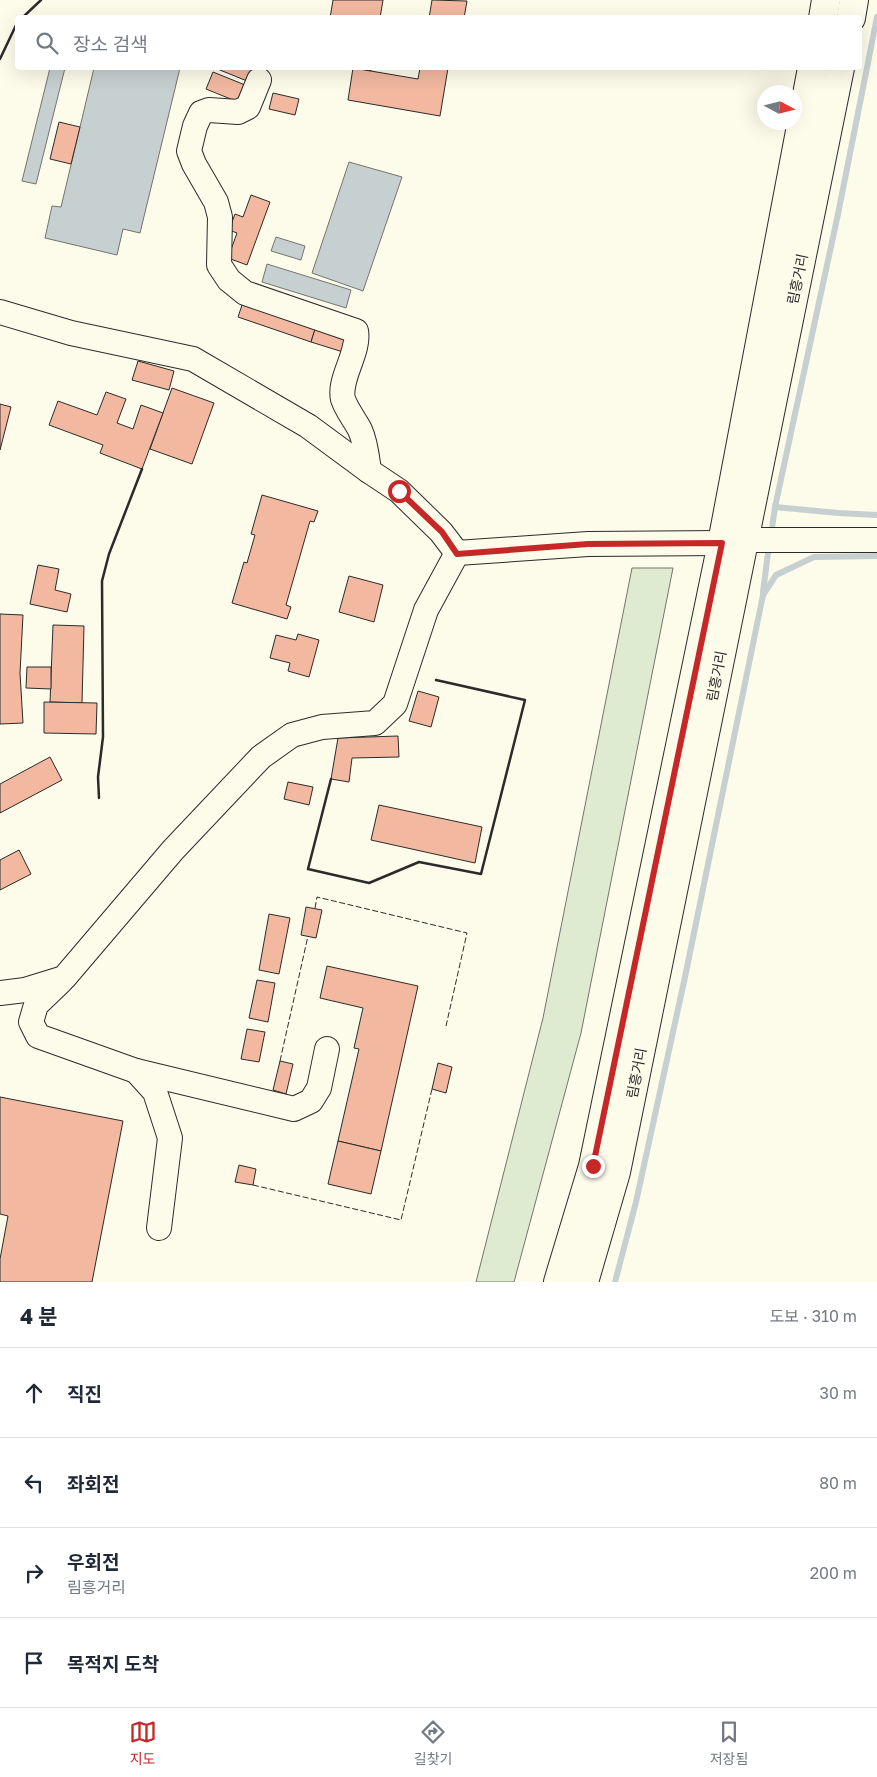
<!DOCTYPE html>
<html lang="ko">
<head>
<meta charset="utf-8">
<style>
	body { margin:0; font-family:"Golos Text","Noto Sans KR",sans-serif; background:#f2f2f3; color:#1f2937 }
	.compass { position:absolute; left:757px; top:85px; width:45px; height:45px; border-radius:50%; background:#fff; box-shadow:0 5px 20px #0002; rotate:97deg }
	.stop { position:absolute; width:15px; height:15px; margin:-11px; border:4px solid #c62828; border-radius:50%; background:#fff }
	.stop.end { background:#c62828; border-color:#fff; box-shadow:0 1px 5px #0008 }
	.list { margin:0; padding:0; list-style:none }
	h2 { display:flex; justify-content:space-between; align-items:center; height:65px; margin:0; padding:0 20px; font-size:21px }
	h2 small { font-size:16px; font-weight:400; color:#747a83 }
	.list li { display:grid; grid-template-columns:32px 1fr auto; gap:15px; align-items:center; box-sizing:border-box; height:90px; padding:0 20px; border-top:1px solid #e0e1e3 }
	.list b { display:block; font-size:19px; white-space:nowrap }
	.list p { margin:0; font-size:16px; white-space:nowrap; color:#747a83 }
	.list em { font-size:16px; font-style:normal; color:#747a83 }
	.icon { flex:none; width:28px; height:28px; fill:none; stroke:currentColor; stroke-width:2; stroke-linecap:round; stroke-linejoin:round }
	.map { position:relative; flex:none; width:877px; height:1282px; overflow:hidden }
	.search { position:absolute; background:#fff; box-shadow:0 5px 20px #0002; left:15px; right:15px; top:15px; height:55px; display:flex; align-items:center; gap:12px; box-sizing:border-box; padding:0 18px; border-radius:5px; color:#747a83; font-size:19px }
	.sheet { height:425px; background:#fff }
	nav { display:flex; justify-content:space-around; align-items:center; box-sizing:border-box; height:70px; border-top:1px solid #e0e1e3; background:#fff; font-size:14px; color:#747a83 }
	nav a { display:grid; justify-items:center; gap:2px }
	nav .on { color:#c62828 }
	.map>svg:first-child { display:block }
</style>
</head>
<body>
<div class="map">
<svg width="877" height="1282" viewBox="0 0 877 1282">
	<rect width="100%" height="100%" fill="#fdfbea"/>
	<polygon fill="#deebd1" stroke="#74746e" points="632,568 673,568 581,1033 514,1282 476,1282 543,1018"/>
	<g fill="#c7d0d0" stroke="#74746e">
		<polygon points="50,68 65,68 36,184 22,181"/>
		<polygon points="94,68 180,68 140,233 123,229 117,255 45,238 52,206 61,207"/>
		<polygon points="349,162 402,177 363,291 312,273"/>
		<polygon points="276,237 305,246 301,260 271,251"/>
		<polygon points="267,264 351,290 346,308 262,282"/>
	</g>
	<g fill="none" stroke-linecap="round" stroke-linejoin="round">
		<g stroke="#c7d0d0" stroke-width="6">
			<polyline points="775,507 838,513 877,515"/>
			<polyline points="771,535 775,507 838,214 877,17"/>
			<polyline points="763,592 769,545"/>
			<polyline points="615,1282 636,1202 685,977 763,595 776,575 814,557 877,556"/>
		</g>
	</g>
	<g fill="#f2b8a0" stroke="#2b2b2b">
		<polygon points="333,0 383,0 380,18 330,18"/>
		<polygon points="432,0 467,1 464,18 429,18"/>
		<polygon points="215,68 258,68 252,83"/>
		<polygon points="350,68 371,68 371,71"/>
		<polygon points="353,68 418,79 420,68 448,68 440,116 348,100"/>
		<polygon points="213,72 250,87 243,104 206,89"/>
		<polygon points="273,93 299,99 295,115 269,109"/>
		<polygon points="59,122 80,127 71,164 50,159"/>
		<polygon points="251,195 270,202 247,265 228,258 237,233 229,230 235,214 243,217"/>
		<polygon points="243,302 316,326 311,342 238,317"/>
		<polygon points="316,326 348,337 343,352 311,342"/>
		<polygon points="138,361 174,371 169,390 132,380"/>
		<polygon points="172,388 214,403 192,464 150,449"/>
		<polygon points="106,392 126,399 117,423 133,429 141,405 163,413 142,469 100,453 103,445 49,425 58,401 97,415"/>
		<polygon points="0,404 11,407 0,450"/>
		<polygon points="262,495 318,511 314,522 310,521 286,605 291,607 287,619 232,603 244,562 247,563 255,535 251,534"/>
		<polygon points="38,565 59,569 55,590 71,594 67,612 30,604"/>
		<polygon points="349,576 383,585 374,622 339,612"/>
		<polygon points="0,614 23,615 20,673 23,723 0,724"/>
		<polygon points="53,625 84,626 82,703 50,702"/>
		<polygon points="298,634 319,640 309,677 288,671 290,663 270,658 276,635 296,640"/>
		<polygon points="27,667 51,667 51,689 26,688"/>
		<polygon points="418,691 439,697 431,727 409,721"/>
		<polygon points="44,702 97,703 96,734 44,733"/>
		<polygon points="398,736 399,757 352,758 349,782 331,779 338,738"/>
		<polygon points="50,757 62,780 0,813 0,784"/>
		<polygon points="288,782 313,787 309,805 284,799"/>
		<polygon points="379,805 482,827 475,863 371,840"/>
		<polygon points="19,850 31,874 0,890 0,860"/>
		<polygon points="306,907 322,910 316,938 301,935"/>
		<polygon points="269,914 290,918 279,974 259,970"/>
		<polygon points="327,966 418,986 381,1151 338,1141 359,1049 354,1048 363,1008 320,998"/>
		<polygon points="257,980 275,983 268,1022 249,1018"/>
		<polygon points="247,1029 265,1032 259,1062 241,1059"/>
		<polygon points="280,1061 293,1064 286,1094 273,1090"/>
		<polygon points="438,1063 452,1067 446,1093 432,1089"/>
		<polygon points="0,1097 123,1121 92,1282 0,1282 0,1259 8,1216 0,1214"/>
		<polygon points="338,1141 381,1151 371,1194 328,1184"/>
		<polygon points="239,1165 256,1169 253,1185 235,1182"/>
	</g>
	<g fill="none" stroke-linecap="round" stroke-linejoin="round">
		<g stroke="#2b2b2b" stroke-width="26">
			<g id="minor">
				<path d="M 259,80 L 248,107 L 238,112 L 209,110 L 201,113 L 195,126 L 189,151 L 194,164 L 216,202 L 220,217 L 219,265 L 229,280 L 245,293 L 356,331 C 360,352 338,379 343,399 C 346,409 355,420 360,430 C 366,443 367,457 369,471"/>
				<polyline points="0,312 71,333 193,359 308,426 369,471 399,491 441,532 457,553 588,544 722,543"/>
				<polyline points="744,540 877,540"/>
				<polyline points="61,981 36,1005 31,1022 38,1036 136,1071 155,1092 170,1138 159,1228"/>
				<polyline points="0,993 25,990 64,978 173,850 261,757 292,735 322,727 375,723 395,704 426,610 457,553"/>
				<polyline points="136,1071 294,1109 311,1101 319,1088 327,1049"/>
			</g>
		</g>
		<g stroke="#2b2b2b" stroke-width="30">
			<g id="major">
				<polyline points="823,18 826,0"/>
				<polyline points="851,18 854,0"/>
				<polyline points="558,1282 593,1166 722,543 812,68"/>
				<polyline points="584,1282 616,1172 840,68"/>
			</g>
		</g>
		<use href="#minor" stroke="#fdfbea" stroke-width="24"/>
		<use href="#major" stroke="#fdfbea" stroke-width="28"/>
		<g stroke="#2b2b2b" stroke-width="1" stroke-dasharray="6 2.5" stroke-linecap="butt">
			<polyline points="315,908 317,897 467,933 446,1026"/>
			<polyline points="280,1061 308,936"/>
			<polyline points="253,1185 401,1220 432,1089"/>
		</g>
		<g stroke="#2b2b2b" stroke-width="2.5">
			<polyline points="22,18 41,0"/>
			<polyline points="0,59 18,21"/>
			<polyline points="331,779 308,869 369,883 419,862 481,874 525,700 436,680"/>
			<polyline points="99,798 98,777 103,737 102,581 109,554 142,469"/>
		</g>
	</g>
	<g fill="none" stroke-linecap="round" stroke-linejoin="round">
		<polyline stroke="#c62828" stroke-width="6" points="399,491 442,532 457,554 588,544 722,543 593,1166"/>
	</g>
	<g text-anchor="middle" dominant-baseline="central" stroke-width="4" stroke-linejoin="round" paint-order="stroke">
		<g font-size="14" fill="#2b2b2b" stroke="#fdfbea">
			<text transform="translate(797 279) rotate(-78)">림흥거리</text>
			<text transform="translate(716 676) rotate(-79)">림흥거리</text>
			<text transform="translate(636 1073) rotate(-79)">림흥거리</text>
		</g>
	</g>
</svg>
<svg class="compass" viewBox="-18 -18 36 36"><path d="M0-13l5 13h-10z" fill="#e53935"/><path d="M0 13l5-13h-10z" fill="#747a83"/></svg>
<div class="stop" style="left:399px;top:491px"></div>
<div class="stop end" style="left:593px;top:1166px"></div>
<div class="search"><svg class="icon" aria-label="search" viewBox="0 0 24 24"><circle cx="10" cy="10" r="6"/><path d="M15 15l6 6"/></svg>장소 검색</div>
</div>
<section class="sheet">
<h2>4 분<small>도보 · 310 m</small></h2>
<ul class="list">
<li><svg class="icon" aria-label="ahead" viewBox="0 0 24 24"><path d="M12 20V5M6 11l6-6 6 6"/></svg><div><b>직진</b></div><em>30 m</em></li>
<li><svg class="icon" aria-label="left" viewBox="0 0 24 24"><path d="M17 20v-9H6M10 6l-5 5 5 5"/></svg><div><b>좌회전</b></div><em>80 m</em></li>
<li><svg class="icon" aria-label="right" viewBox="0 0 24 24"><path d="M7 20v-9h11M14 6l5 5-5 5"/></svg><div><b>우회전</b><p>림흥거리</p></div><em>200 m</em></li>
<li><svg class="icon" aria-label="arrive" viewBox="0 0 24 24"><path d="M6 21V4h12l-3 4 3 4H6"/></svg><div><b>목적지 도착</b></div></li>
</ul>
</section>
<nav>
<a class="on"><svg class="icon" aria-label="map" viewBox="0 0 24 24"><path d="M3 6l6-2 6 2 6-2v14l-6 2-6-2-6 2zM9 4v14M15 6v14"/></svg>지도</a>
<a><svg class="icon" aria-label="directions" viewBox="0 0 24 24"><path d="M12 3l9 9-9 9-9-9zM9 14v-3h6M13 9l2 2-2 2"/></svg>길찾기</a>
<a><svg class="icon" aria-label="saved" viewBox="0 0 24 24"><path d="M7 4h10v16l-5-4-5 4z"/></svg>저장됨</a>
</nav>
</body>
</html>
